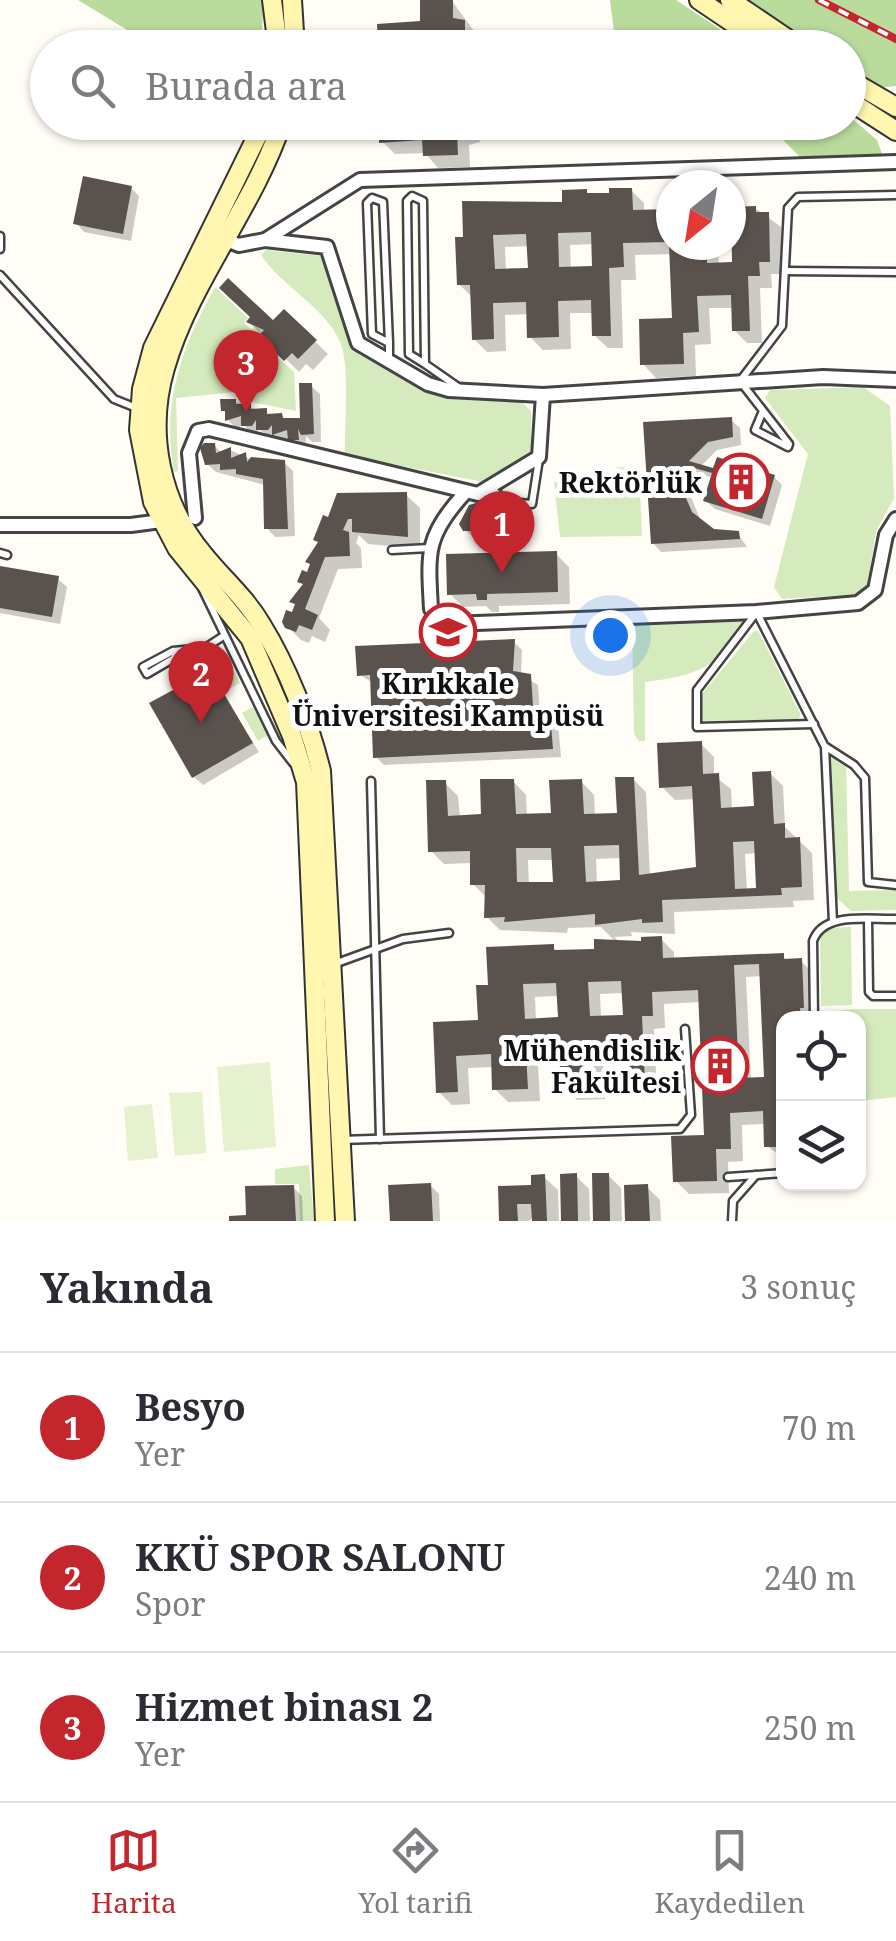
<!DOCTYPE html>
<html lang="tr">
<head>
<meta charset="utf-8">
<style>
	body { margin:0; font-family:"Noto Serif",serif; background:#f2f2f3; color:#2b2b33 }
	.controls { position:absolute; right:30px; bottom:30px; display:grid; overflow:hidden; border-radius:20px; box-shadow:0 2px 8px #0004 }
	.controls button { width:90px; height:90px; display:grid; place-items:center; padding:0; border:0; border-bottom:2px solid #e1e1e2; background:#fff; color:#2b2b33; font:50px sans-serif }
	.compass { position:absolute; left:656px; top:170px; width:90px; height:90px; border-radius:50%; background:#fff; box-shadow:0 2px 8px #0004; rotate:210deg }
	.you { position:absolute; left:610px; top:635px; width:35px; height:35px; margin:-25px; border:8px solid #fff; border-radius:50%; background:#1a73e8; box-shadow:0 0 0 15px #1a73e833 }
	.badge { display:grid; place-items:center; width:65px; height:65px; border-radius:50%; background:#c4262e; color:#fff; font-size:32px; font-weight:700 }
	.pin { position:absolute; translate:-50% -82px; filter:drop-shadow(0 2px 5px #0008) }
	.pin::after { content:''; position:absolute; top:52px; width:35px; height:30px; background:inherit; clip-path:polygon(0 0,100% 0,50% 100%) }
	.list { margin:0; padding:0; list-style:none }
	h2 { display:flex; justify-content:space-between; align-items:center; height:130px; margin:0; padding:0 40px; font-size:42px }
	h2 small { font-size:32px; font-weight:400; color:#7c7c81 }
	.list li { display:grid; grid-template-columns:65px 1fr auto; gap:30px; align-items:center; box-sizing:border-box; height:150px; padding:0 40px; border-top:2px solid #e1e1e2 }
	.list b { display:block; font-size:38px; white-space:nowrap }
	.list p { margin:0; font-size:32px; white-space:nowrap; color:#7c7c81 }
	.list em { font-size:32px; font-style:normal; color:#7c7c81 }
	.icon { flex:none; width:55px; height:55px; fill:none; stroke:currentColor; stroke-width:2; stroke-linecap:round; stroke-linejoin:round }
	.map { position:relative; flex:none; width:896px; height:1221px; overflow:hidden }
	.search { position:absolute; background:#fff; box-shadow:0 2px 8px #0004; left:30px; right:30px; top:30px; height:110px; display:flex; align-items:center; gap:25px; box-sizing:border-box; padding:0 35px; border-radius:55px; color:#7c7c81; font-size:38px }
	.sheet { height:580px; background:#fff }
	nav { display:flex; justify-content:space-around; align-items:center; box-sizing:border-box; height:140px; border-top:2px solid #e1e1e2; background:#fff; font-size:28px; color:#7c7c81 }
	nav a { display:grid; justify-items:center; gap:5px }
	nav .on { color:#c4262e }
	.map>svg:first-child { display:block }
</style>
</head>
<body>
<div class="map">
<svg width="896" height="1221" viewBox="0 0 896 1221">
	<rect width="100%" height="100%" fill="#fffdf5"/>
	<g fill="#d5ebbd">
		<path d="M 266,250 L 322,256 L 347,335 L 359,354 L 425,391 L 519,399 L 531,411 L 531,452 L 489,483 L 345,455 C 344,427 350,368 341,344 C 326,307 282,287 261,255 Z"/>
		<path d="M 215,287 L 248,318 L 244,323 L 252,330 L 256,326 L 261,330 L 256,337 L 294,372 L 296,411 L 252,402 L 251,397 L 236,397 L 235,392 L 176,398 L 178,471 L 174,472 C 161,403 182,347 215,287 Z"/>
		<polygon points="863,387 890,406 894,498 876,531 867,586 856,595 782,599 774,587 808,454 765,398 770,390"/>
		<polygon points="617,467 639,468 642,536 560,537 554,482 616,480"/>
		<path d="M 743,622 C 722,669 692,676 645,682 L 645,741 L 639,741 L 634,734 L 632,623 Z"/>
		<polygon points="754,631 758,631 801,715 798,719 701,721 701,695"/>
		<polygon points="224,651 240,683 229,689 213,663 203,668 200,664"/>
		<polygon points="253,707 268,735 258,741 242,713"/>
		<polygon points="833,756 846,764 849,891 896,890 896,910 851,911 836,897 829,759"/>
		<polygon points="851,927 852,1005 821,1006 820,937 829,928"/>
		<polygon points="853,1009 896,1009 896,1097 859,1101 858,1018 821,1018 821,1013"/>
		<polygon points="309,1165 314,1221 300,1221 299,1184 275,1184 275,1169"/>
	</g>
	<g fill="#b9dc9c">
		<polygon points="78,0 263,0 262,38 155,47"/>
		<polygon points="610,0 676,0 747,47 616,47"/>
		<polygon points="744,0 896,0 896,86 878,88 849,68 848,48 817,47"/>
		<polygon points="849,116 877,140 882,154 802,159 766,123 848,122"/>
	</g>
	<g fill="#e6f2cf">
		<polygon points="270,1062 276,1147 224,1152 217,1067"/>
		<polygon points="202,1092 206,1153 175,1156 169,1093"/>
		<polygon points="152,1104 158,1158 128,1161 124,1107"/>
	</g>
	<g fill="#0003" fill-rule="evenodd">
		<polygon points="452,1 477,35 477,48 380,48"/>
		<polygon points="381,122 480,122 475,124 480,142 469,145 470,167 438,168 425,153 395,154 382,141"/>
		<polygon points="131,188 139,196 131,241 84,232 76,223"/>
		<path d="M 631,190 L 644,203 L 644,212 L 671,211 L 671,245 L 718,245 L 719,265 L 735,265 L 731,209 L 755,208 L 781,227 L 782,274 L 771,274 L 772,288 L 760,288 L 762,343 L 747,343 L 734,330 L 734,308 L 709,308 L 711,344 L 695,345 L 696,376 L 656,378 L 643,364 L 675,321 L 672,254 L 635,255 L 636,280 L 621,280 L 623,348 L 608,348 L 594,335 L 594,313 L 570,313 L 571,349 L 543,350 L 530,337 L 529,314 L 505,315 L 506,351 L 487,352 L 474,339 L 473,298 L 459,284 L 458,240 L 565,205 L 586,191 L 590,196 ZM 594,244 L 595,269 L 571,270 L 570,245 ZM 529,246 L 530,271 L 506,271 L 505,247 Z"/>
		<polygon points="284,312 328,354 313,370 306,364 299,372 249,322 273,323"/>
		<polygon points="311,386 320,394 321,442 312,442 306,436 306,447 299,448 291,440 283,442 259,430 251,433 244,425 236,428 228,420 235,401 286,421 303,420"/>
		<polygon points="731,420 740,428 741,445 717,450 700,467 774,477 782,485 770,526 715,509 706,501 713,478 695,472 691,497 702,524 716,532 738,534 747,547 661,552 653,543 645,425"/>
		<polygon points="214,445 222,453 230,450 250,459 284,462 293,471 295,536 275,537 267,528 265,485 216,472 207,464"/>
		<polygon points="406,495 420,508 420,549 368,544 359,535 356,543 361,548 362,568 338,569 319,618 330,630 325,642 312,636 309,643 301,640 287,626 297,606 292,601 295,593 301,595 305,586 300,581 309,575 325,518"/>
		<polygon points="475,506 523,532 527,535 472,536 465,530"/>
		<polygon points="556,554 569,567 570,604 499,606 499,612 492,612 486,606 463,607 450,594"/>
		<polygon points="0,568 58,579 67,587 60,624 0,613"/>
		<polygon points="514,642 522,650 521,675 538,685 540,715 549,715 558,723 561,757 384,765 376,757 373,683 360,675"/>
		<polygon points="210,673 259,752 203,785 194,777"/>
		<path d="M 701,744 L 714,757 L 714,776 L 731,789 L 732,810 L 756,809 L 770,773 L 783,786 L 785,827 L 812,853 L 814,900 L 793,901 L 794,907 L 674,912 L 675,934 L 631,932 L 632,936 L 614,937 L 622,944 L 661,939 L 674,952 L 674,960 L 783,956 L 788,961 L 801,961 L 814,974 L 816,1018 L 784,1018 L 784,1159 L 767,1146 L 766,1124 L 742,1125 L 743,1161 L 728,1162 L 729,1193 L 689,1194 L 676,1181 L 707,1138 L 701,1002 L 664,1004 L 665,1028 L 654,1029 L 657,1096 L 641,1097 L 628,1084 L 627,1062 L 603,1063 L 605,1099 L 577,1100 L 563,1086 L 562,1064 L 538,1065 L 540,1101 L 508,1102 L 495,1089 L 494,1067 L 468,1068 L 470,1104 L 452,1105 L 439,1092 L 436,1025 L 480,1023 L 490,987 L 553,947 L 558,953 L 597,951 L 614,940 L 601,927 L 568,928 L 567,933 L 500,930 L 487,917 L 487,898 L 473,884 L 473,863 L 444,864 L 431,851 L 445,783 L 458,796 L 460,818 L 484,817 L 513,781 L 526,795 L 527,816 L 553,815 L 581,781 L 594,795 L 595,816 L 619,815 L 633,779 L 646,792 L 650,876 L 699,869 L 695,799 L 675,800 L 662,787 ZM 757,853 L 759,891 L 747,891 L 745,854 ZM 622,858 L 623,882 L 597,884 L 596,859 ZM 528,860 L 554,860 L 555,884 L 529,885 ZM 762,976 L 767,1079 L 751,1080 L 746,977 ZM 624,993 L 625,1017 L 601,1018 L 600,994 ZM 559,996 L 561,1020 L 536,1021 L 535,997 Z"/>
		<polygon points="608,1175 621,1188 622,1221 596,1221"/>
		<polygon points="576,1176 589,1189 590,1221 564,1221"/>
		<polygon points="544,1177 558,1190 559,1221 534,1221 534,1216 529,1221 501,1221 500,1188 534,1187"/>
		<polygon points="430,1185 439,1194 440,1221 392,1221"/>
		<polygon points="293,1187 302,1196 303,1221 232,1221 249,1218"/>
		<polygon points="647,1187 660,1200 661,1221 627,1221"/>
	</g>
	<g fill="#5a524d" fill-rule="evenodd">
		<polygon points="420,0 453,0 453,18 465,20 465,48 378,48 377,24 420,21"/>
		<polygon points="379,122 464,122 467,128 466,133 457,133 458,155 423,156 422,140 379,143"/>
		<polygon points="83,176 132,186 123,234 73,224"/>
		<path d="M 609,188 L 632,188 L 633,210 L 671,209 L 671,242 L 623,243 L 624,267 L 609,268 L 611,336 L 592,336 L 591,300 L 558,301 L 559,337 L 527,338 L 526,302 L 493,303 L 494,339 L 472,340 L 470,285 L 457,285 L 455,237 L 463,237 L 462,201 L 562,202 L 562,190 L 587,189 L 587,193 L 609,193 ZM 591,232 L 592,266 L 559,267 L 558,233 ZM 526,234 L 528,268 L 495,269 L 493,235 Z"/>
		<polygon points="756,206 756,212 769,212 770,262 759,262 760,276 748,276 750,331 732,331 731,295 697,296 699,332 683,333 684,364 640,365 639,319 672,318 669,245 707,245 707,263 732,262 731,207"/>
		<polygon points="228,278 273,320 284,309 317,340 298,359 292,353 284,361 258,336 264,330 246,322 250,317 219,288"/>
		<polygon points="299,383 312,383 314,434 301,435 298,429 299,440 288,440 287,430 272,435 272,425 268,430 256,430 256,420 252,426 241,426 241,416 225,421 225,411 221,411 220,399 236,399 236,404 251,404 251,409 267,408 267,414 282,413 283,418 300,418"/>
		<polygon points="732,417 733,437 708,442 689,461 713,468 717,457 775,475 762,519 703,501 712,473 687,466 683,491 692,512 714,529 739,531 740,539 651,544 643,422"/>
		<polygon points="204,443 215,443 216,453 231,447 231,458 246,452 247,462 251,457 285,460 288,529 264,529 263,479 236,474 236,469 220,470 220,464 205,465 200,448"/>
		<polygon points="407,492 408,537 352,532 352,519 348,519 343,530 349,532 350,556 325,557 305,609 318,615 312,630 299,625 296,632 285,628 282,622 286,610 292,612 295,604 289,602 303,584 297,582 302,570 307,572 310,564 305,562 318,542 313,540 323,515 328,517 337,493"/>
		<polygon points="476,503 525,530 463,531 459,524 469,505"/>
		<polygon points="557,551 558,592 487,594 487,600 477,600 476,594 447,595 446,554"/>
		<polygon points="0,566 59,576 52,617 0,608"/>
		<polygon points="515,639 513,671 531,674 533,707 515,706 514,713 550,712 553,749 373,758 370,675 357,676 355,646"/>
		<polygon points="210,670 253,743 192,778 149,703"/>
		<path d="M 702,741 L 703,774 L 719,773 L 721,808 L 754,806 L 752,772 L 771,771 L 774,824 L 785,823 L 785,838 L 800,837 L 802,887 L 781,888 L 782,895 L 662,900 L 663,922 L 642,923 L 642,919 L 595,925 L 595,914 L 504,922 L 505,917 L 484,918 L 485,885 L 470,885 L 470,851 L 428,852 L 426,780 L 446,780 L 448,816 L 481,814 L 480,779 L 514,779 L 516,814 L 551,813 L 549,780 L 582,779 L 584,814 L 617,813 L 615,777 L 634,777 L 639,875 L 696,867 L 692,786 L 659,788 L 657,743 ZM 754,841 L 756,888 L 735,889 L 733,842 ZM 619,845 L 620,880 L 586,882 L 584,846 ZM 516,848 L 551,848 L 553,882 L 517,882 Z"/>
		<path d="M 662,936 L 663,958 L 784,953 L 784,959 L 802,958 L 804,1008 L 800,1008 L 801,1018 L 784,1018 L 782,1147 L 764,1147 L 763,1111 L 730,1113 L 731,1149 L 716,1149 L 717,1181 L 673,1182 L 671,1136 L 704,1135 L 698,990 L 652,992 L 653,1016 L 642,1016 L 645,1084 L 626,1085 L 624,1049 L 591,1050 L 593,1086 L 561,1088 L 559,1052 L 526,1053 L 528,1089 L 492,1090 L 491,1054 L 456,1056 L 458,1092 L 436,1093 L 433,1022 L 478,1020 L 476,985 L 488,985 L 486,947 L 554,944 L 554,950 L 594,949 L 594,939 L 641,941 L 641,937 ZM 759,964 L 764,1077 L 739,1078 L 734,965 ZM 621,981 L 623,1015 L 590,1016 L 588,982 ZM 556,983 L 558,1017 L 525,1019 L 523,984 Z"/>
		<polygon points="577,1173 578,1221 561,1221 560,1174"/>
		<polygon points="592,1173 609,1173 610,1221 593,1221"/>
		<polygon points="545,1174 547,1221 532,1221 531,1204 517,1204 518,1221 499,1221 498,1186 531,1185 531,1175"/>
		<polygon points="431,1183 433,1221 390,1221 388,1185"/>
		<polygon points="648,1184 650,1221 625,1221 624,1185"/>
		<polygon points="294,1185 296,1221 229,1221 229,1216 246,1215 245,1186"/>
	</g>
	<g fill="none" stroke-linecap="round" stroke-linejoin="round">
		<g stroke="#444" stroke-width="11">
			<g id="lane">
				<polyline points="0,236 0,249"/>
				<polyline points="785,271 896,272"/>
				<polyline points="0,275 114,399 139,409"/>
				<polyline points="389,343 383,202 372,198 367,203 372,334 389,343 389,360"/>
				<polyline points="425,364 409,354 407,201 412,196 423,201 425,364 458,387"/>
				<polyline points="763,411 755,430 788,447 789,444 740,381 782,326 788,208 798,197 896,195"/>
				<polyline points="492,489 508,502 532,504 539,459"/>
				<polyline points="392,550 429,548"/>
				<polyline points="0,553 7,555"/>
				<polyline points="202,588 276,741 293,763"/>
				<polyline points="756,613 697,690 697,727 814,724"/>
				<polyline points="757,613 825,747 833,922"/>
				<polyline points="173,651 143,667 147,674 176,657 173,651 205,648 222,637"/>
				<polyline points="826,747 854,765 865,778 868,882 896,885"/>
				<polyline points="371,781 380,1139"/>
				<polyline points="868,920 869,992 873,996 896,996"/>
				<polyline points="334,964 403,939 449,933"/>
				<path d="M 814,1018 L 813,941 C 823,911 870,920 896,919"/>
				<polyline points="341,1140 680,1129 691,1115 685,1029"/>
				<polyline points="728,1177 784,1173"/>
				<polyline points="732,1221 733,1201 756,1175"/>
			</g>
		</g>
		<g stroke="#444" stroke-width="18">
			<g id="street">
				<polyline points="226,240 239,245 265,240 360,180 896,162"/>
				<polyline points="265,240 327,247 358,343 428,384 449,390 543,395 823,377 896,380"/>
				<path d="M 464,494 C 425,536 428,554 431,609 L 450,624 L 756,612 L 858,603 L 875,590 L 886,535 L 896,519"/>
				<polyline points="195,518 189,453 198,431 209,429 478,494 539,457 543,395"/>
				<polyline points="0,525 131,525 161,521"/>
			</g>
		</g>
		<g stroke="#333" stroke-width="22">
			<g id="secondary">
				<polyline points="272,0 278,48"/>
				<polyline points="292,0 295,48"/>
				<polyline points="699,0 770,48"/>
				<polyline points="730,0 801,48"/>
				<polyline points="848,79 896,107"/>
				<polyline points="848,100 896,131"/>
				<polyline points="264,122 153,348 142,389 139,430 153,502 177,548 250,638 292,736 306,782 325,1221"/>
				<path d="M 282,122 C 253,209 190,281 165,368 C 146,432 160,503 203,554 C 222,578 245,597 261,624 C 287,666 309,722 321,771 L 345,1221"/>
			</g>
		</g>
		<use href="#lane" stroke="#fff" stroke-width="6"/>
		<use href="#street" stroke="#fff" stroke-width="12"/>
		<use href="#secondary" stroke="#fff6b0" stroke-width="18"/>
		<g stroke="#c4262e" stroke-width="8">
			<polyline id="rail" points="819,0 896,39"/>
		</g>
		<use href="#rail" stroke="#fff" stroke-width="4" stroke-dasharray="11" stroke-linecap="butt"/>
	</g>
	<defs>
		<g id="building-ring" transform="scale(2.875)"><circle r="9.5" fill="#fff" stroke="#c4262e" stroke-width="1.5"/><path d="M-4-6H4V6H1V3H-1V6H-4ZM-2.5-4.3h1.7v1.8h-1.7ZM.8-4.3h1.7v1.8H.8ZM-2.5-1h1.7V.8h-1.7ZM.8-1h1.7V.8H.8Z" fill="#c4262e"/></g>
		<g id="university-ring" transform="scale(2.875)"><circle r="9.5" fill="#fff" stroke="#c4262e" stroke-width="1.5"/><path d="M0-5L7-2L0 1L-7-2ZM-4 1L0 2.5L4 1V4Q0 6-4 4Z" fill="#c4262e"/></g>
	</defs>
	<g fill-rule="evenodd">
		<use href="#building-ring" x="741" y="482"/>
		<use href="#university-ring" x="448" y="632"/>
		<use href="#building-ring" x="720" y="1066"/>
	</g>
	<g text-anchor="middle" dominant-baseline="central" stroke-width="10" stroke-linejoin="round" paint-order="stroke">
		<g font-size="28" font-weight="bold" fill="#111" stroke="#fff" text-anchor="end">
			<text x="702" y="482">Rektörlük</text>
			<text x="448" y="683" text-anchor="middle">Kırıkkale<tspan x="448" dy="32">Üniversitesi Kampüsü</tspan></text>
			<text x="681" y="1050">Mühendislik<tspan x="681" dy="32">Fakültesi</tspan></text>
		</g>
	</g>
</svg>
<div class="controls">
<button><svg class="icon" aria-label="locate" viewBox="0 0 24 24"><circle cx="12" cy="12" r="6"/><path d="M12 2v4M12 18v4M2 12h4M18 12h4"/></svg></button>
<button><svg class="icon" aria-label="layers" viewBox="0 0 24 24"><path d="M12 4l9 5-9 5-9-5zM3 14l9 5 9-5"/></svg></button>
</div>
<svg class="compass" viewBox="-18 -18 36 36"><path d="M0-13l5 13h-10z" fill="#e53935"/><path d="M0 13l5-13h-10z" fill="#7c7c81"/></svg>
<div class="you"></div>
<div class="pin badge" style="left:502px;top:573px">1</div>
<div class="pin badge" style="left:201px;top:723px">2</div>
<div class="pin badge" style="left:246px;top:412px">3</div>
<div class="search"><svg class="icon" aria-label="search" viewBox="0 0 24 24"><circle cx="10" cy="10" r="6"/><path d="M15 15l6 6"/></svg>Burada ara</div>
</div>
<section class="sheet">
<h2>Yakında<small>3 sonuç</small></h2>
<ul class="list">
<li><span class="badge">1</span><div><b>Besyo</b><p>Yer</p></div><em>70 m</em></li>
<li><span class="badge">2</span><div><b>KKÜ SPOR SALONU</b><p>Spor</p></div><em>240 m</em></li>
<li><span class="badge">3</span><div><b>Hizmet binası 2</b><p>Yer</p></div><em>250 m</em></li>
</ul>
</section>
<nav>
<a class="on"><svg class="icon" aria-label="map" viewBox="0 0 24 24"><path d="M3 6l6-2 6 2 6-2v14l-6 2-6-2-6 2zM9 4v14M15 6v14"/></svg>Harita</a>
<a><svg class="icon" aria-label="directions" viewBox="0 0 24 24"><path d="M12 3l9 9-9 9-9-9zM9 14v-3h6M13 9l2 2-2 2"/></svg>Yol tarifi</a>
<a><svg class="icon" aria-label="saved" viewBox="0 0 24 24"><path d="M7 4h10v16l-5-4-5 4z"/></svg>Kaydedilen</a>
</nav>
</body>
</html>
